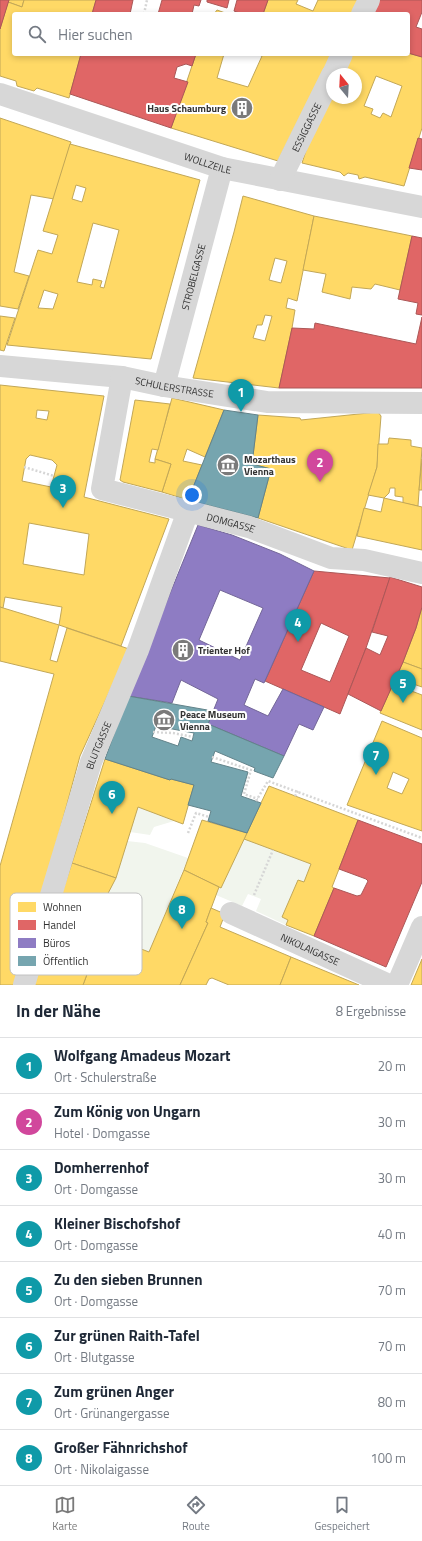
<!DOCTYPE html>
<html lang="de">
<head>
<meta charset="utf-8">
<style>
	body { margin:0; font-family:"Titillium Web",sans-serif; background:#f6f6f7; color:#1f2937 }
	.compass { position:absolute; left:326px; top:68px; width:36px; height:36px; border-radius:50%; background:#fff; box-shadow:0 2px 6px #0003; rotate:342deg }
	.you { position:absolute; left:192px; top:495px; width:14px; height:14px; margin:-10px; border:3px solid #fff; border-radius:50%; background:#1a73e8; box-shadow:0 0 0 6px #1a73e833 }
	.badge { display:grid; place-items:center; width:26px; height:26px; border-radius:50%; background:#7a7a7a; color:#fff; font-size:13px; font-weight:700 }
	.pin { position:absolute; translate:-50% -33px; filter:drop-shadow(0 1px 2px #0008) }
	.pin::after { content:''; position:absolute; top:21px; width:14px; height:12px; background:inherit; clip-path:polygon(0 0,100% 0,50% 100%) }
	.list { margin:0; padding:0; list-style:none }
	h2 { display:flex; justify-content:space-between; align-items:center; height:52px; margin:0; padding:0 16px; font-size:17px }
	h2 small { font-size:13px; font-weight:400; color:#747a83 }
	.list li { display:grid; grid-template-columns:26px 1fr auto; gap:12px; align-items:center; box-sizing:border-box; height:56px; padding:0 16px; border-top:1px solid #e0e1e3 }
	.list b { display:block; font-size:15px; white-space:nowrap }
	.list p { margin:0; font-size:13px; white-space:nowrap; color:#747a83 }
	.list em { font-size:13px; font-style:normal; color:#747a83 }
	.icon { flex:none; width:22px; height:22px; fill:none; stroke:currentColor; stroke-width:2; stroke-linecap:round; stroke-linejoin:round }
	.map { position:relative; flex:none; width:422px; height:985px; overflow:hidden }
	.search { position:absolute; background:#fff; box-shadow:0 2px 6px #0003; left:12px; right:12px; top:12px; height:44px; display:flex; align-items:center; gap:10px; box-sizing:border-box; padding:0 14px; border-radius:4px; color:#747a83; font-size:15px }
	.sheet { height:500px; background:#fff }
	nav { display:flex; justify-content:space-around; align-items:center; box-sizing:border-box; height:56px; border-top:1px solid #e0e1e3; background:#fff; font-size:11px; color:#747a83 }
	nav a { display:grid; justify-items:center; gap:2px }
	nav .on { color:#7a7a7a }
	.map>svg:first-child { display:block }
</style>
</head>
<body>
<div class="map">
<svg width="422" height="985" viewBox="0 0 422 985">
	<rect width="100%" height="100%" fill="#fff"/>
	<g fill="#f1f5ed">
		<polygon points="138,807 174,821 154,827 150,835 130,832"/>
		<polygon points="244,839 311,864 304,882 298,880 282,917 288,920 286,925 256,911 261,899 248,894 242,906 216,895 219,887"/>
		<polygon points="127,841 145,843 188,858 149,952 105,935 109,927 104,924 112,907 103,903 116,878"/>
	</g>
	<g fill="#ffd966" stroke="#c2a757" fill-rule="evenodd">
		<polygon points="9,0 24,0 22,7 8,2"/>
		<polygon points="24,0 96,0 92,14 14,14 14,54 81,54 69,98 37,88 34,91 17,86 16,81 0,76 0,29 8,2 22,7"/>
		<polygon points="268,0 298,0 296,4 313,11 318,0 360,0 354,14 263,14"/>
		<polygon points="217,10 228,14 214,14"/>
		<path d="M 408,53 L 422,57 L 422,128 L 404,186 L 365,177 L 359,179 L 358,175 L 348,173 L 344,176 L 340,172 L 302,163 L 316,120 L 332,98 L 356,98 L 356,74 L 340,74 L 350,54 ZM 376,76 L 402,86 L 391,117 L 383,113 L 380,118 L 371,114 L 373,109 L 364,106 Z"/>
		<polygon points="196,54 224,54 217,78 248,87 262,56 255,54 332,54 278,161 171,128"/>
		<polygon points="0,118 71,142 54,199 31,195 14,272 29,276 18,309 0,306"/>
		<path d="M 70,144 L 200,180 L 151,359 L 7,345 L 38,250 L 52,254 L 58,235 L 43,231 ZM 76,185 L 86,188 L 82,202 L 72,199 ZM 93,223 L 119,230 L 104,288 L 100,287 L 102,281 L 93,279 L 92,285 L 77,282 ZM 44,290 L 58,294 L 53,309 L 38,308 Z"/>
		<path d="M 243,196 L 314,216 L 297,301 L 288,298 L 286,308 L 295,310 L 292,328 L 279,388 L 193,378 L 234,232 ZM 275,258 L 287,261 L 281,283 L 269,280 ZM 265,315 L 272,316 L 265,341 L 253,338 L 257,325 L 262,325 Z"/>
		<polygon points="314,216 412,236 400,290 375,284 371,289 352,287 350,299 322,292 326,274 303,270"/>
		<polygon points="0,316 15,318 4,351 0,350"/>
		<path d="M 0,385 L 104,396 L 84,497 L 169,519 L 121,646 L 59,625 L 62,607 L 5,597 L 3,608 L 0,607 ZM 37,410 L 49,411 L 47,420 L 36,418 ZM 30,455 L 52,460 L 57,465 L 51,487 L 22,481 L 26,459 ZM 29,523 L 89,534 L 84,575 L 23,564 Z"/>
		<polygon points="172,398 224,410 205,457 187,449 183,461 202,465 188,500 162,492 171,464 155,459"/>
		<polygon points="135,400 170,404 158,450 152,449 149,462 155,463 155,459 171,464 162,492 123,482 120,480"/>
		<polygon points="378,412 381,416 377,467 352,550 258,518 271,469 252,464 258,415 300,418 301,420"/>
		<polygon points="389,438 411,440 411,446 422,448 418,506 403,503 403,497 395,496 395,488 390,488 389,493 384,498 368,495 377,467 378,444 388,444"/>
		<polygon points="422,459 422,490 419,490"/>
		<polygon points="384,498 422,507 422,550 357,536 364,508 381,512"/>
		<polygon points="0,607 59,625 50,660 57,662 67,628 129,649 80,756 18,985 0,985 0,866 54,674 0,661"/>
		<polygon points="422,607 422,669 403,662 416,628"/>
		<polygon points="403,662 422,669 422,687 396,678"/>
		<polygon points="393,684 422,695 422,730 380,713"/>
		<path d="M 382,721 L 422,738 L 422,831 L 347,805 ZM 393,772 L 409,779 L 402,794 L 387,788 Z"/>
		<polygon points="105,759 170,780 171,779 194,785 183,824 138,807 116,878 72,863"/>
		<polygon points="269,786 358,820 332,887 334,888 314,936 286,925 288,920 282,917 298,880 304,882 311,864 244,839"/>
		<polygon points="202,820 247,833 221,888 184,870"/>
		<polygon points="72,863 116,878 103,903 112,907 104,924 59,901"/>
		<polygon points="184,870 219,887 206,922 208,923 180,985 83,985 102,934 149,952"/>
		<path d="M 59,901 L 109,927 L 105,935 L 102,934 L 83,985 L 31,985 ZM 73,927 L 84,931 L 79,946 L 68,942 Z"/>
		<polygon points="211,908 225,914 220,927 291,957 280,985 229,985 212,978 209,979 206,985 180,985 208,923 206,922"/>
		<polygon points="291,957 359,985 280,985"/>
		<polygon points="422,959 422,985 411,985"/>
	</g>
	<g fill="#e06666" stroke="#ac5757" fill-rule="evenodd">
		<polygon points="0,0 9,0 0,29"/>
		<polygon points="96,0 133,0 130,14 92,14"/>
		<polygon points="162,0 201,0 199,6 194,5 192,14 158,14"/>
		<polygon points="207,0 229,0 227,8 207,2"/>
		<polygon points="237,0 268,0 263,14 242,14 234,11"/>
		<polygon points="378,0 422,0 422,12 416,27 422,29 422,57 408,53 408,14 371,14"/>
		<polygon points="81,54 196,54 192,66 186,64 177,67 174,78 188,82 171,128 70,94"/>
		<polygon points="418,138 422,139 422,170 409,168"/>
		<polygon points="412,236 422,238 422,315 416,314 418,303 398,299"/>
		<polygon points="422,317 422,388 279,388 292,328 314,329 315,323 416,344"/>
		<path d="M 314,571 L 390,578 L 366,648 L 340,714 L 265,681 ZM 321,623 L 349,636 L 330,682 L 301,670 Z"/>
		<polygon points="390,577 422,587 422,607 416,628 403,662 381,711 348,694 366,648 380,655 388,636 372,632"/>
		<polygon points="358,820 422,844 422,882 386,967 314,936 334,888 357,896 361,895 368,881 366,879 339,869"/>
	</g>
	<path fill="#8e7cc3" stroke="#736698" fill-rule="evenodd" d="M 198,525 L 232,535 L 280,554 L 314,571 L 264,683 L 255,679 L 244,705 L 268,716 L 283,689 L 324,707 L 313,730 L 299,724 L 284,756 L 208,724 L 218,699 L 181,680 L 172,703 L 128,696 ZM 220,590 L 263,608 L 240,660 L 199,640 Z"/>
	<g fill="#76a5af" stroke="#62838a" fill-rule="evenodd">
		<polygon points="224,410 258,415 252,464 271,469 258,518 188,500"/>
		<path d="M 128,696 L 213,711 L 208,724 L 284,756 L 273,778 L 254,771 L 255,768 L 215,751 L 211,762 L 248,772 L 241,796 L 261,803 L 247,833 L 208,821 L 211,811 L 188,805 L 194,785 L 171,779 L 170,780 L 105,759 ZM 156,726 L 194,733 L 192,741 L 181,737 L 178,746 L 152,737 Z"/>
	</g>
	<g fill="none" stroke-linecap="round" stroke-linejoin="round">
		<g stroke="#d6d6d6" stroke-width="2.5" stroke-dasharray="2 2" stroke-linecap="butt">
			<polyline points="144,14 147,0"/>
			<polyline points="24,467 54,476"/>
			<polyline points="153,732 173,733 193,737"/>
			<polyline points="212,757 251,770 244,794 258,799"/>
			<polyline points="295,796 298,791"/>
			<polyline points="256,801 268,781 422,838"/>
			<polyline points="188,833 196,813 209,817"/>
			<polyline points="254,895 273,850"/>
			<polyline points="72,929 82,932 83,930"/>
			<polyline points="107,930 142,940"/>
		</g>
		<g stroke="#d7d7d7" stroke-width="22">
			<polyline points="362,14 369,0"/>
			<polyline points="333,74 342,54"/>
			<path id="s1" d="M 0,94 L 222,168 L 422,207"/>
			<path id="s2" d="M 280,180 L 332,75"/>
			<path id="s3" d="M 0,366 L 122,377 L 164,386 L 267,402 L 422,403"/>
			<path id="s4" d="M 122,377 L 102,489 L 249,527 L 331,558 L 364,560 L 422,573"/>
			<path id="s5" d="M 164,386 L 222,168"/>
			<path id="s6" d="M 231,913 L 389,985"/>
			<path id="s7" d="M 24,985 L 91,762 L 138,650 L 188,511"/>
			<polyline points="397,985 422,927"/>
		</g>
	</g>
	<defs>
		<g id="building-disc" transform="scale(1.15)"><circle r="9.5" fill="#7a7a7a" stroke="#fff"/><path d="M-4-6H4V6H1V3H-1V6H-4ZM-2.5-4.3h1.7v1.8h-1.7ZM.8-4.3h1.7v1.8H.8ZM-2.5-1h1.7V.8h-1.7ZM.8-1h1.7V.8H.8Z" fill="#fff"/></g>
		<g id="museum-disc" transform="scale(1.15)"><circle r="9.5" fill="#7a7a7a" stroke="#fff"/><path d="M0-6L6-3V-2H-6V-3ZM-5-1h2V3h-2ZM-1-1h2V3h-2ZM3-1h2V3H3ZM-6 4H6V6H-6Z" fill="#fff"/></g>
	</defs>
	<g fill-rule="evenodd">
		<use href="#building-disc" x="242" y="108"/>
		<use href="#museum-disc" x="228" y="465"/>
		<use href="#building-disc" x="183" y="650"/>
		<use href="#museum-disc" x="164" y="720"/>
	</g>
	<g text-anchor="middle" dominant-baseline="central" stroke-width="4" stroke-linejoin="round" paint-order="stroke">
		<g font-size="10" font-weight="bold" fill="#333" stroke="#fff" text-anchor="start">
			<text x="226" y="108" text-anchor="end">Haus Schaumburg</text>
			<text x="244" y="459">Mozarthaus<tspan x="244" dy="12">Vienna</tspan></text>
			<text x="198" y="650">Trienter Hof</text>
			<text x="180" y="714">Peace Museum<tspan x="180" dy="12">Vienna</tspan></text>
		</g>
		<g font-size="10" fill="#333" stroke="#fff">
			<text stroke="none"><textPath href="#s2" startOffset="59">ESSIGGASSE</textPath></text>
			<text stroke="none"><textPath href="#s1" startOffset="219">WOLLZEILE</textPath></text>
			<text stroke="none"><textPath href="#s5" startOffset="113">STROBELGASSE</textPath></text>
			<text stroke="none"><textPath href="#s3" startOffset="176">SCHULERSTRASSE</textPath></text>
			<text stroke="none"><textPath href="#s4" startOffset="247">DOMGASSE</textPath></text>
			<text stroke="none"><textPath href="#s7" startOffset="251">BLUTGASSE</textPath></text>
			<text stroke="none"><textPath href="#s6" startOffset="87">NIKOLAIGASSE</textPath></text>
		</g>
	</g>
	<rect x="10" y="893" width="132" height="82" rx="6" fill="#fff" stroke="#c2c2c2" stroke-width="1"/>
	<rect x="18" y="902" width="18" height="10" fill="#ffd966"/>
	<rect x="18" y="920" width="18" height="10" fill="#e06666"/>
	<rect x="18" y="938" width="18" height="10" fill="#8e7cc3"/>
	<rect x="18" y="956" width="18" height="10" fill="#76a5af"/>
	<g font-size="11" fill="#333">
		<text x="43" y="911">Wohnen</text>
		<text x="43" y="929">Handel</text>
		<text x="43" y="947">Büros</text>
		<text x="43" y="965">Öffentlich</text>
	</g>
</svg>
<svg class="compass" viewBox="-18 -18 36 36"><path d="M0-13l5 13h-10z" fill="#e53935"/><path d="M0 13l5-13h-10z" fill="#747a83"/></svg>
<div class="you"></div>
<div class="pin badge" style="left:241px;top:412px;background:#0f9aa8">1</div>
<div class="pin badge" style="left:320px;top:482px;background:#d1479c">2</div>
<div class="pin badge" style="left:63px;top:508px;background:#0f9aa8">3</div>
<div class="pin badge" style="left:298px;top:642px;background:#0f9aa8">4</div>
<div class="pin badge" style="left:403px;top:703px;background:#0f9aa8">5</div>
<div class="pin badge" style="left:112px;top:814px;background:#0f9aa8">6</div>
<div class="pin badge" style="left:376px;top:775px;background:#0f9aa8">7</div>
<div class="pin badge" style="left:182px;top:929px;background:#0f9aa8">8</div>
<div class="search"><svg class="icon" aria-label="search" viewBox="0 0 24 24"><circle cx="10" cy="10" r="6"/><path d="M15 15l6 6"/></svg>Hier suchen</div>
</div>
<section class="sheet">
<h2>In der Nähe<small>8 Ergebnisse</small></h2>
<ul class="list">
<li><span class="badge" style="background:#0f9aa8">1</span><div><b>Wolfgang Amadeus Mozart</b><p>Ort · Schulerstraße</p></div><em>20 m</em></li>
<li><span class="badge" style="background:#d1479c">2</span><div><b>Zum König von Ungarn</b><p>Hotel · Domgasse</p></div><em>30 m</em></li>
<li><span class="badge" style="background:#0f9aa8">3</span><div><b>Domherrenhof</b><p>Ort · Domgasse</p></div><em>30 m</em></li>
<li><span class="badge" style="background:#0f9aa8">4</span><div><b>Kleiner Bischofshof</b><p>Ort · Domgasse</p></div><em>40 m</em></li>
<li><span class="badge" style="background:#0f9aa8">5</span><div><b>Zu den sieben Brunnen</b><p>Ort · Domgasse</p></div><em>70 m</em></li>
<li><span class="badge" style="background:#0f9aa8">6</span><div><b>Zur grünen Raith-Tafel</b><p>Ort · Blutgasse</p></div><em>70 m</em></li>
<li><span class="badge" style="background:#0f9aa8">7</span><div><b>Zum grünen Anger</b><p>Ort · Grünangergasse</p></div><em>80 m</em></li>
<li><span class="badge" style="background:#0f9aa8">8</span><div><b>Großer Fähnrichshof</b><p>Ort · Nikolaigasse</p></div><em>100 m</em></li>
</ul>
</section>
<nav>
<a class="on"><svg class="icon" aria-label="map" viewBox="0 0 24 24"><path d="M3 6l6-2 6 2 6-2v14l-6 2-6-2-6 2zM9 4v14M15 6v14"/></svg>Karte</a>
<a><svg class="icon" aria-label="directions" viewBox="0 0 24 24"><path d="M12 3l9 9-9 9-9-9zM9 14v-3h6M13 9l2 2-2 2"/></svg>Route</a>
<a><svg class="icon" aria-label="saved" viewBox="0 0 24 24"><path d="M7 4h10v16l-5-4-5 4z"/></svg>Gespeichert</a>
</nav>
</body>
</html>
